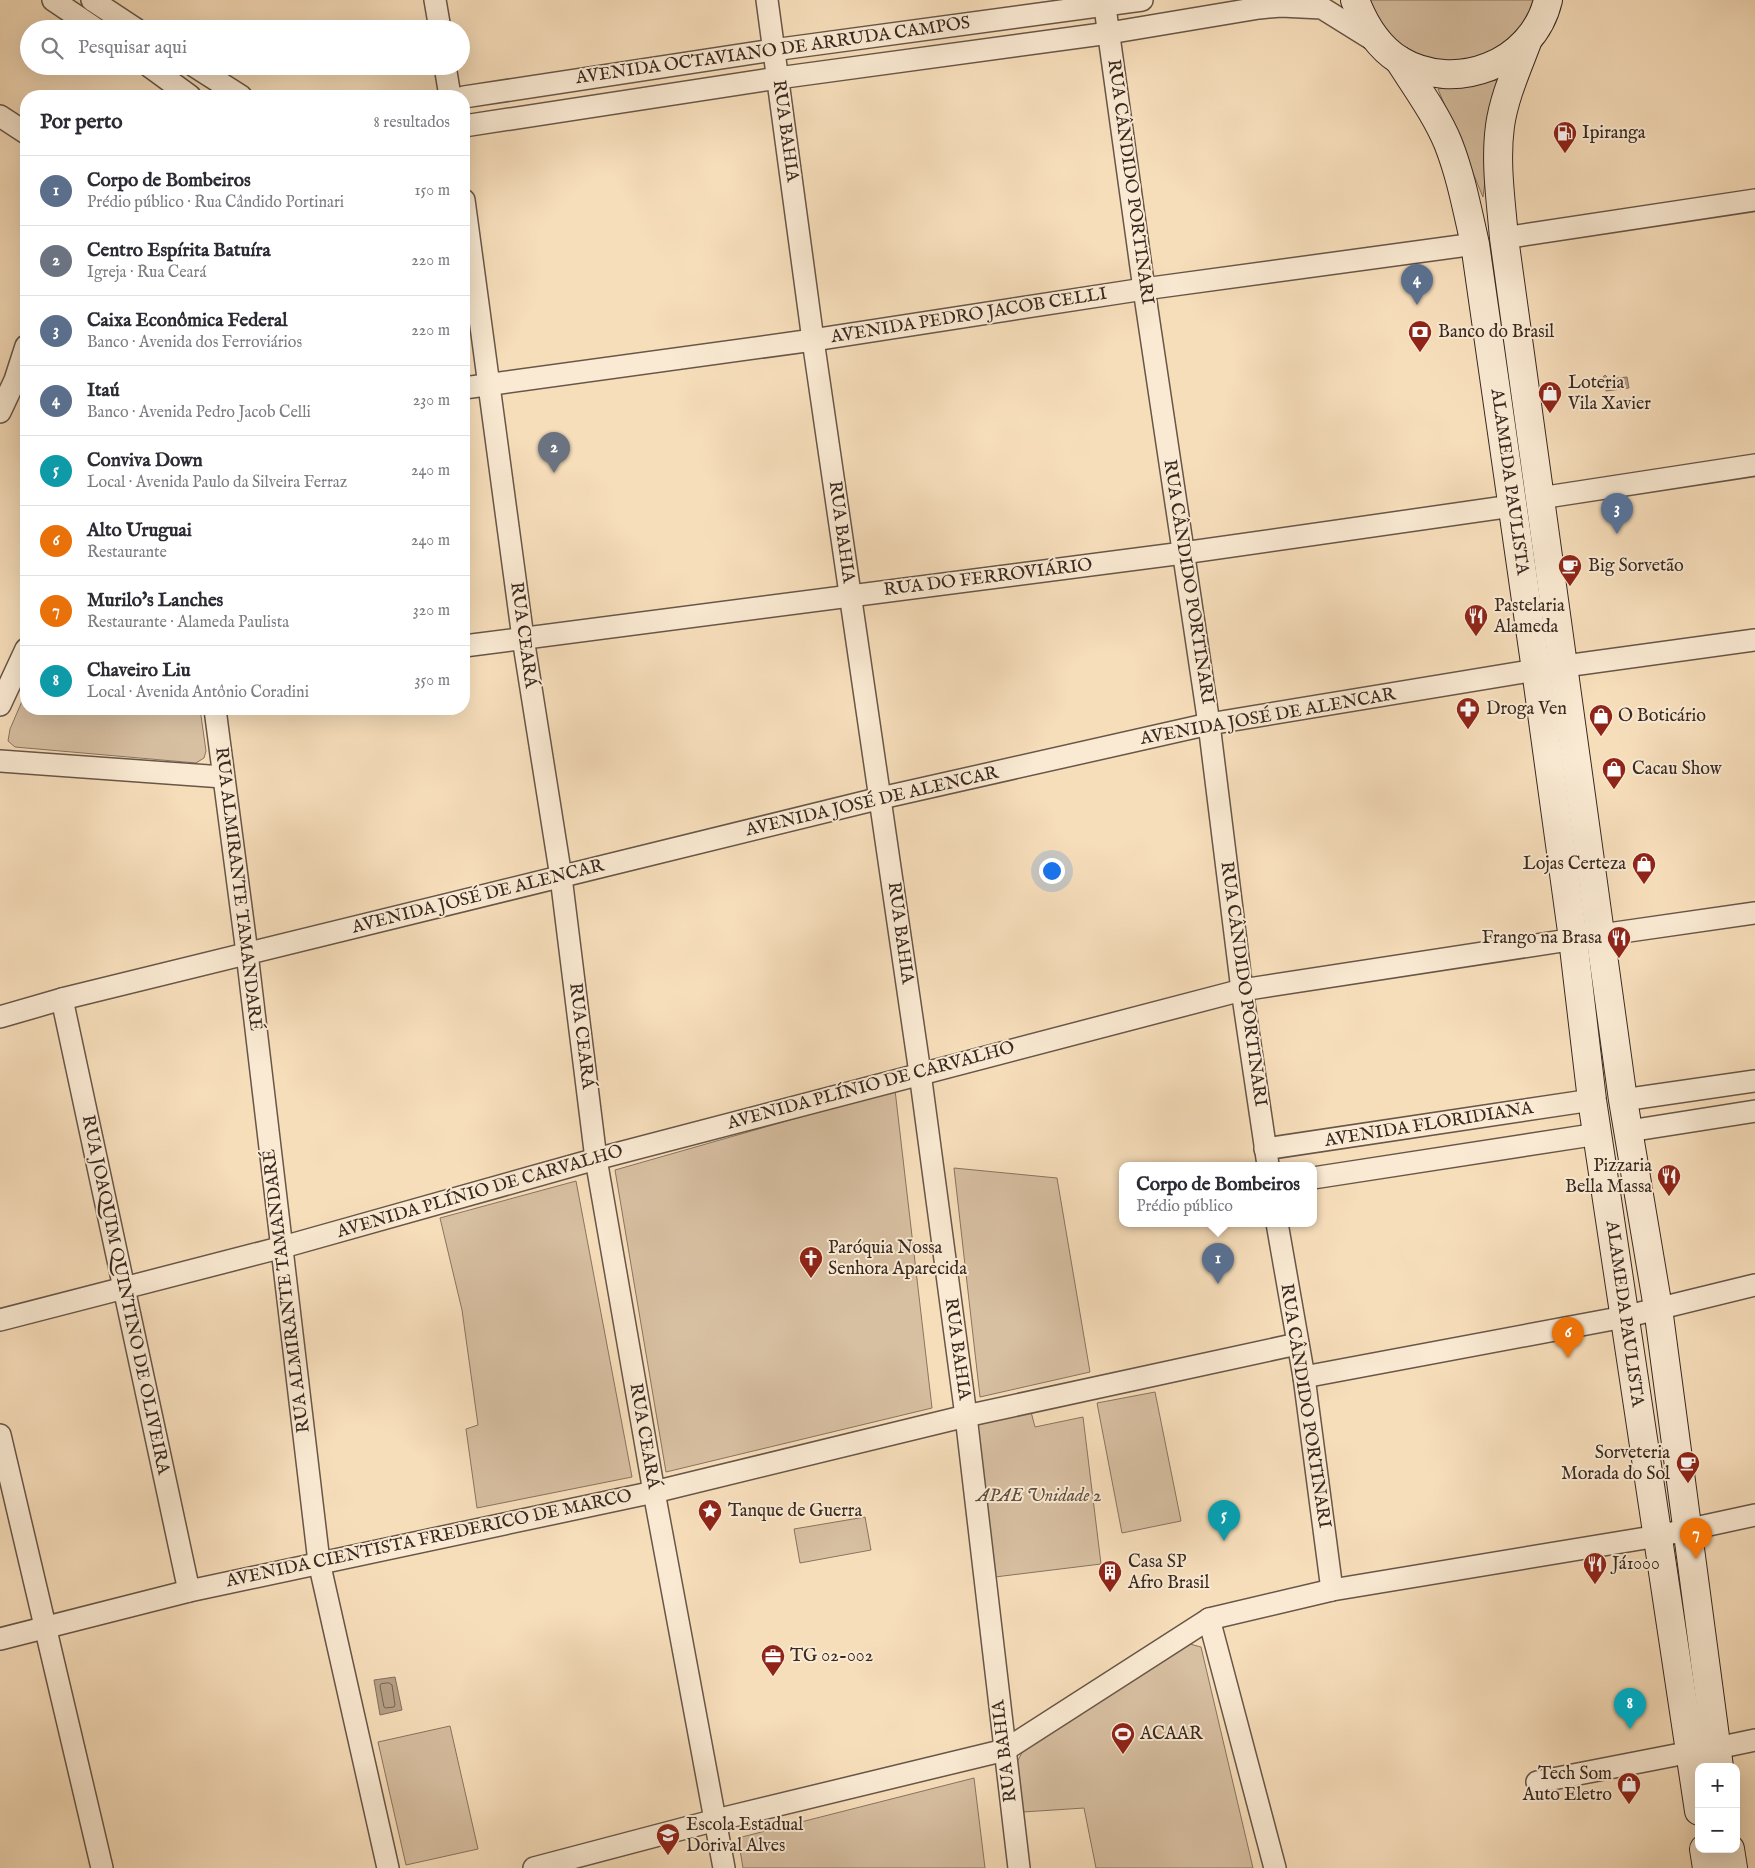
<!DOCTYPE html>
<html lang="pt">
<head>
<meta charset="utf-8">
<style>
	body { margin:0; font-family:"IM FELL English",serif; background:#f2f2f3; color:#2b2b33 }
	.controls { position:absolute; right:15px; bottom:15px; display:grid; overflow:hidden; border-radius:10px; box-shadow:0 5px 20px #0002 }
	.controls button { width:45px; height:45px; display:grid; place-items:center; padding:0; border:0; border-bottom:1px solid #e1e1e2; background:#fff; color:#2b2b33; font:25px sans-serif }
	.you { position:absolute; left:1051px; top:870px; width:18px; height:18px; margin:-12px; border:4px solid #fff; border-radius:50%; background:#1a73e8; box-shadow:0 0 0 8px #1a73e833 }
	.badge { display:grid; place-items:center; width:32px; height:32px; border-radius:50%; background:#1a73e8; color:#fff; font-size:16px; font-weight:700 }
	.pin { position:absolute; translate:-50% -41px; filter:drop-shadow(0 1px 2px #0008) }
	.pin::after { content:''; position:absolute; top:26px; width:18px; height:15px; background:inherit; clip-path:polygon(0 0,100% 0,50% 100%) }
	.popup { position:absolute; left:1119px; top:1162px; width:198px; height:65px; box-sizing:border-box; display:grid; place-content:center; border-radius:10px; background:#fff; filter:drop-shadow(0 1px 4px #0005); font-size:16px; white-space:nowrap; color:#7c7c81 }
	.popup b { font-size:19px; color:#2b2b33 }
	.popup::after { content:''; position:absolute; left:50%; top:100%; margin-left:-10px; border:10px solid transparent; border-top-color:#fff }
	.list { margin:0; padding:0; list-style:none }
	h2 { display:flex; justify-content:space-between; align-items:center; height:65px; margin:0; padding:0 20px; font-size:21px }
	h2 small { font-size:16px; font-weight:400; color:#7c7c81 }
	.list li { display:grid; grid-template-columns:32px 1fr auto; gap:15px; align-items:center; box-sizing:border-box; height:70px; padding:0 20px; border-top:1px solid #e1e1e2 }
	.list b { display:block; font-size:19px; white-space:nowrap }
	.list p { margin:0; font-size:16px; white-space:nowrap; color:#7c7c81 }
	.list em { font-size:16px; font-style:normal; color:#7c7c81 }
	.icon { flex:none; width:28px; height:28px; fill:none; stroke:currentColor; stroke-width:2; stroke-linecap:round; stroke-linejoin:round }
	.map { position:relative; flex:none; width:1755px; height:1868px; overflow:hidden }
	.search { position:absolute; background:#fff; box-shadow:0 5px 20px #0002; left:20px; top:20px; width:450px; height:55px; display:flex; align-items:center; gap:12px; box-sizing:border-box; padding:0 18px; border-radius:28px; color:#7c7c81; font-size:19px }
	.panel { position:absolute; background:#fff; box-shadow:0 5px 20px #0002; left:20px; top:90px; width:450px; height:625px; border-radius:20px }
	.map>svg:first-child { display:block }
</style>
</head>
<body>
<div class="map">
<svg width="1755" height="1868" viewBox="0 0 1755 1868">
	<rect width="100%" height="100%" fill="#f7debb"/>
	<filter id="stains"><feTurbulence type="fractalNoise" baseFrequency=".004" numOctaves="4"/><feColorMatrix values="0 0 0 0 .2 0 0 0 0 .09 0 0 0 0 .02 0 0 0 .5 -.17"/></filter>
	<radialGradient id="worn" r=".72"><stop offset=".6" stop-color="#630" stop-opacity="0"/><stop offset="1" stop-color="#630" stop-opacity=".3"/></radialGradient>
	<g fill="#d7bfa1" stroke="#887461">
		<path d="M 1367,0 L 1534,0 C 1516,50 1459,77 1410,51 C 1405,48 1398,45 1394,41 C 1381,30 1373,15 1367,0 Z"/>
		<polygon points="1498,80 1483,197 1438,89"/>
		<polygon points="26,692 26,709 200,709 206,751 204,758 196,763 15,747 8,741 10,729"/>
		<polygon points="895,1090 932,1408 666,1472 615,1170"/>
		<polygon points="954,1168 1057,1178 1090,1372 980,1397"/>
		<polygon points="576,1181 632,1477 477,1508 466,1429 478,1425 462,1310 440,1218"/>
		<polygon points="1155,1392 1181,1521 1122,1533 1097,1403"/>
		<polygon points="1030,1408 1035,1427 1083,1417 1101,1564 995,1577 976,1422"/>
		<polygon points="865,1517 871,1550 800,1563 794,1529"/>
		<polygon points="1190,1644 1201,1647 1253,1868 1096,1868 1084,1808 1023,1812 1017,1762 1024,1749"/>
		<polygon points="450,1726 478,1849 406,1865 378,1742"/>
		<polygon points="974,1778 985,1868 743,1868 738,1838"/>
	</g>
	<g fill="#b6a087" stroke="#84705e">
		<polygon points="1605,375 1609,379 1627,377 1629,388 1606,391 1605,385 1601,379"/>
		<polygon points="395,1677 402,1710 380,1715 374,1680"/>
	</g>
	<g fill="none" stroke-linecap="round" stroke-linejoin="round">
		<polygon stroke="#776454" stroke-width="1" points="389,1683 392,1685 395,1705 394,1707 386,1708 384,1707 380,1686 381,1684"/>
		<g stroke="#685648" stroke-width="24">
			<g id="minor">
				<polyline points="53,0 96,29"/>
				<polyline points="92,0 136,29"/>
				<polyline points="435,0 440,29"/>
				<polyline points="767,0 813,340 920,1073 966,1416 1019,1868"/>
				<polyline points="1104,0 1144,289 1209,724 1242,990 1268,1165"/>
				<polyline points="149,66 190,96"/>
				<polyline points="194,66 241,96"/>
				<polyline points="445,66 450,96"/>
				<polyline points="464,97 773,50 1142,0"/>
				<polyline points="0,116 26,133"/>
				<polyline points="464,126 778,78 1109,33 1259,8 1281,6 1322,8 1375,41"/>
				<polyline points="464,200 523,638 561,877 596,1159 654,1492 724,1868"/>
				<polyline points="1504,238 1755,200"/>
				<polyline points="464,388 813,340 1144,289 1475,244"/>
				<polyline points="0,412 15,380 26,346"/>
				<polyline points="1540,498 1755,465"/>
				<polyline points="464,646 1183,553 1512,506"/>
				<polyline points="0,705 26,649"/>
				<polyline points="215,709 247,953 319,1562 388,1868"/>
				<polyline points="0,761 223,777"/>
				<polyline points="62,999 189,1591"/>
				<polyline points="0,1017 62,999 881,798 1209,724 1536,670 1755,640"/>
				<polyline points="1623,1100 1755,1081"/>
				<polyline points="1629,1131 1755,1111"/>
				<polyline points="1265,1149 1592,1100"/>
				<polyline points="1313,1178 1598,1134"/>
				<polyline points="1277,1223 1304,1377 1332,1590"/>
				<polyline points="0,1320 283,1247 596,1159 1242,990 1601,935 1755,913"/>
				<polyline points="1304,1377 1624,1317 1755,1285"/>
				<polyline points="0,1435 102,1868"/>
				<polyline points="1209,1619 1275,1868"/>
				<polyline points="0,1639 189,1591 654,1492 966,1416 1297,1344"/>
				<polyline points="1717,1748 1755,1740"/>
				<polyline points="1537,1782 1691,1752"/>
				<polyline points="534,1868 716,1820 1005,1750 1209,1619 1332,1590 1658,1536 1755,1515"/>
			</g>
		</g>
		<g stroke="#382921" stroke-width="30">
			<g id="secondary">
				<path d="M 1355,0 C 1364,24 1377,46 1399,60 C 1455,94 1533,64 1548,0"/>
				<path d="M 1527,42 C 1517,69 1504,97 1500,126 C 1495,163 1501,201 1504,238 L 1623,1100 L 1658,1308 L 1719,1767"/>
				<path d="M 1399,60 C 1416,87 1436,114 1448,143 C 1461,176 1467,209 1475,244 L 1536,670 L 1573,939 L 1592,1100 L 1699,1811"/>
				<polyline points="1704,1849 1707,1868"/>
				<polyline points="1730,1849 1733,1868"/>
			</g>
		</g>
		<use href="#minor" stroke="#faead3" stroke-width="21"/>
		<use href="#secondary" stroke="#faead3" stroke-width="28"/>
	</g>
	<defs>
		<g id="fuel-pin" transform="scale(1.25)"><path d="M0 17L-7.5 6A9.5 9.5 0 1 1 7.5 6Z" fill="#8f2418" stroke="#faead3"/><path d="M-5.5-6h7V0h2V4h1.3V-2.5L3-4.5l.8-.8L6-3V5H2.5V1h-1V6h-7ZM-4.2-4.7v3.2H.2V-4.7Z" fill="#fff"/></g>
		<g id="bank-pin" transform="scale(1.25)"><path d="M0 17L-7.5 6A9.5 9.5 0 1 1 7.5 6Z" fill="#8f2418" stroke="#faead3"/><path d="M-6-4H6V4H-6ZM0-2.3a2.3 2.3 0 1 0 0 4.6a2.3 2.3 0 1 0 0-4.6Z" fill="#fff"/></g>
		<g id="shop-pin" transform="scale(1.25)"><path d="M0 17L-7.5 6A9.5 9.5 0 1 1 7.5 6Z" fill="#8f2418" stroke="#faead3"/><path d="M-5-2.5h2.3a2.7 3.5 0 0 1 5.4 0H5L5.5 6h-11ZM-1.5-2.5h3a1.5 2.3 0 0 0-3 0Z" fill="#fff"/></g>
		<g id="cafe-pin" transform="scale(1.25)"><path d="M0 17L-7.5 6A9.5 9.5 0 1 1 7.5 6Z" fill="#8f2418" stroke="#faead3"/><path d="M-5.5-4.5H6V0H3Q3 3.5 0 3.5H-2.5Q-5.5 3.5-5.5 0ZM3-3.2v2h1.7v-2ZM-6 4.5H4V6H-6Z" fill="#fff"/></g>
		<g id="restaurant-pin" transform="scale(1.25)"><path d="M0 17L-7.5 6A9.5 9.5 0 1 1 7.5 6Z" fill="#8f2418" stroke="#faead3"/><path d="M-5-6h1v4h1v-4h1v4h1v-4h1v5L-1.5 .5V6h-2V.5L-5-1ZM5-6V6H3V1.5H1.5Q1.5-4 5-6Z" fill="#fff"/></g>
		<g id="pharmacy-pin" transform="scale(1.25)"><path d="M0 17L-7.5 6A9.5 9.5 0 1 1 7.5 6Z" fill="#8f2418" stroke="#faead3"/><path d="M-2-6h4v4h4v4h-4v4h-4v-4h-4v-4h4Z" fill="#fff"/></g>
		<g id="church-pin" transform="scale(1.25)"><path d="M0 17L-7.5 6A9.5 9.5 0 1 1 7.5 6Z" fill="#8f2418" stroke="#faead3"/><path d="M-1.2-6h2.4v3.5h3.3v2.4h-3.3V6h-2.4V-.1h-3.3v-2.4h3.3Z" fill="#fff"/></g>
		<g id="sight-pin" transform="scale(1.25)"><path d="M0 17L-7.5 6A9.5 9.5 0 1 1 7.5 6Z" fill="#8f2418" stroke="#faead3"/><path d="M0-6L1.8-2.2L6-1.7L2.9 1.2L3.7 5.4L0 3.3L-3.7 5.4L-2.9 1.2L-6-1.7L-1.8-2.2Z" fill="#fff"/></g>
		<g id="building-pin" transform="scale(1.25)"><path d="M0 17L-7.5 6A9.5 9.5 0 1 1 7.5 6Z" fill="#8f2418" stroke="#faead3"/><path d="M-4-6H4V6H1V3H-1V6H-4ZM-2.5-4.3h1.7v1.8h-1.7ZM.8-4.3h1.7v1.8H.8ZM-2.5-1h1.7V.8h-1.7ZM.8-1h1.7V.8H.8Z" fill="#fff"/></g>
		<g id="office-pin" transform="scale(1.25)"><path d="M0 17L-7.5 6A9.5 9.5 0 1 1 7.5 6Z" fill="#8f2418" stroke="#faead3"/><path d="M-6-3h4V-5.5h4V-3h4V5H-6ZM-1-4.5V-3h2v-1.5ZM-6 0V1H6V0Z" fill="#fff"/></g>
		<g id="stadium-pin" transform="scale(1.25)"><path d="M0 17L-7.5 6A9.5 9.5 0 1 1 7.5 6Z" fill="#8f2418" stroke="#faead3"/><path d="M0-5a6.5 5 0 1 0 0 10a6.5 5 0 1 0 0-10ZM-3.5-1.8h7v3.6h-7Z" fill="#fff"/></g>
		<g id="school-pin" transform="scale(1.25)"><path d="M0 17L-7.5 6A9.5 9.5 0 1 1 7.5 6Z" fill="#8f2418" stroke="#faead3"/><path d="M0-5L7-2L0 1L-7-2ZM-4 1L0 2.5L4 1V4Q0 6-4 4Z" fill="#fff"/></g>
	</defs>
	<g fill-rule="evenodd">
		<use href="#fuel-pin" x="1565" y="133"/>
		<use href="#bank-pin" x="1420" y="332"/>
		<use href="#shop-pin" x="1550" y="393"/>
		<use href="#cafe-pin" x="1570" y="566"/>
		<use href="#restaurant-pin" x="1476" y="616"/>
		<use href="#pharmacy-pin" x="1468" y="709"/>
		<use href="#shop-pin" x="1601" y="716"/>
		<use href="#shop-pin" x="1614" y="769"/>
		<use href="#shop-pin" x="1644" y="864"/>
		<use href="#restaurant-pin" x="1619" y="938"/>
		<use href="#restaurant-pin" x="1669" y="1176"/>
		<use href="#church-pin" x="811" y="1258"/>
		<use href="#cafe-pin" x="1688" y="1463"/>
		<use href="#sight-pin" x="710" y="1511"/>
		<use href="#restaurant-pin" x="1595" y="1564"/>
		<use href="#building-pin" x="1110" y="1572"/>
		<use href="#office-pin" x="773" y="1656"/>
		<use href="#stadium-pin" x="1123" y="1734"/>
		<use href="#shop-pin" x="1629" y="1784"/>
		<use href="#school-pin" x="668" y="1835"/>
	</g>
	<g text-anchor="middle" dominant-baseline="central" stroke-width="4" stroke-linejoin="round" paint-order="stroke">
		<g font-size="18" fill="#382921" stroke="#faead3">
			<text transform="translate(773 51) rotate(-8)">AVENIDA OCTAVIANO DE ARRUDA CAMPOS</text>
			<text transform="translate(785 131) rotate(82)">RUA BAHIA</text>
			<text transform="translate(1130 182) rotate(82)">RUA CÂNDIDO PORTINARI</text>
			<text transform="translate(969 316) rotate(-9)">AVENIDA PEDRO JACOB CELLI</text>
			<text transform="translate(1509 482) rotate(82)">ALAMEDA PAULISTA</text>
			<text transform="translate(841 532) rotate(82)">RUA BAHIA</text>
			<text transform="translate(988 578) rotate(-7)">RUA DO FERROVIÁRIO</text>
			<text transform="translate(1188 582) rotate(81)">RUA CÂNDIDO PORTINARI</text>
			<text transform="translate(523 635) rotate(82)">RUA CEARÁ</text>
			<text transform="translate(1268 717) rotate(-10)">AVENIDA JOSÉ DE ALENCAR</text>
			<text transform="translate(872 802) rotate(-13)">AVENIDA JOSÉ DE ALENCAR</text>
			<text transform="translate(238 889) rotate(83)">RUA ALMIRANTE TAMANDARÉ</text>
			<text transform="translate(478 897) rotate(-14)">AVENIDA JOSÉ DE ALENCAR</text>
			<text transform="translate(900 933) rotate(82)">RUA BAHIA</text>
			<text transform="translate(1243 984) rotate(82)">RUA CÂNDIDO PORTINARI</text>
			<text transform="translate(581 1036) rotate(83)">RUA CEARÁ</text>
			<text transform="translate(871 1086) rotate(-15)">AVENIDA PLÍNIO DE CARVALHO</text>
			<text transform="translate(1429 1125) rotate(-9)">AVENIDA FLORIDIANA</text>
			<text transform="translate(480 1192) rotate(-16)">AVENIDA PLÍNIO DE CARVALHO</text>
			<text transform="translate(287 1291) rotate(-97)">RUA ALMIRANTE TAMANDARÉ</text>
			<text transform="translate(125 1295) rotate(78)">RUA JOAQUIM QUINTINO DE OLIVEIRA</text>
			<text transform="translate(1624 1314) rotate(82)">ALAMEDA PAULISTA</text>
			<text transform="translate(957 1349) rotate(82)">RUA BAHIA</text>
			<text transform="translate(1305 1406) rotate(81)">RUA CÂNDIDO PORTINARI</text>
			<text transform="translate(644 1436) rotate(80)">RUA CEARÁ</text>
			<text transform="translate(429 1539) rotate(-12)">AVENIDA CIENTISTA FREDERICO DE MARCO</text>
			<text transform="translate(1005 1751) rotate(-97)">RUA BAHIA</text>
		</g>
		<g font-size="18" fill="#382921" stroke="#faead3" text-anchor="start">
			<text x="1582" y="133">Ipiranga</text>
			<text x="1438" y="332">Banco do Brasil</text>
			<text x="1568" y="383">Loteria<tspan x="1568" dy="21">Vila Xavier</tspan></text>
			<text x="1588" y="566">Big Sorvetão</text>
			<text x="1494" y="606">Pastelaria<tspan x="1494" dy="21">Alameda</tspan></text>
			<text x="1486" y="709">Droga Ven</text>
			<text x="1618" y="716">O Boticário</text>
			<text x="1632" y="769">Cacau Show</text>
			<text x="1626" y="864" text-anchor="end">Lojas Certeza</text>
			<text x="1602" y="938" text-anchor="end">Frango na Brasa</text>
			<text x="1652" y="1166" text-anchor="end">Pizzaria<tspan x="1652" dy="21">Bella Massa</tspan></text>
			<text x="828" y="1248">Paróquia Nossa<tspan x="828" dy="21">Senhora Aparecida</tspan></text>
			<text x="1670" y="1453" text-anchor="end">Sorveteria<tspan x="1670" dy="21">Morada do Sol</tspan></text>
			<text x="728" y="1511">Tanque de Guerra</text>
			<text x="1128" y="1562">Casa SP<tspan x="1128" dy="21">Afro Brasil</tspan></text>
			<text x="1612" y="1564">Já1000</text>
			<text x="790" y="1656">TG 02-002</text>
			<text x="1140" y="1734">ACAAR</text>
			<text x="1612" y="1774" text-anchor="end">Tech Som<tspan x="1612" dy="21">Auto Eletro</tspan></text>
			<text x="686" y="1825">Escola Estadual<tspan x="686" dy="21">Dorival Alves</tspan></text>
		</g>
		<g font-size="18" font-style="italic" fill="#604e41" stroke="#faead3">
			<text x="1039" y="1496">APAE Unidade 2</text>
		</g>
	</g>
	<rect width="100%" height="100%" filter="url(#stains)"/>
	<rect width="100%" height="100%" fill="url(#worn)"/>
</svg>
<div class="controls">
<button>+</button>
<button>−</button>
</div>
<div class="you"></div>
<div class="pin badge" style="left:1218px;top:1284px;background:#5c6f8a">1</div>
<div class="popup"><b>Corpo de Bombeiros</b>Prédio público</div>
<div class="pin badge" style="left:554px;top:473px;background:#6b7280">2</div>
<div class="pin badge" style="left:1617px;top:534px;background:#5c6f8a">3</div>
<div class="pin badge" style="left:1417px;top:305px;background:#5c6f8a">4</div>
<div class="pin badge" style="left:1224px;top:1541px;background:#0f9aa8">5</div>
<div class="pin badge" style="left:1568px;top:1358px;background:#e8710a">6</div>
<div class="pin badge" style="left:1696px;top:1559px;background:#e8710a">7</div>
<div class="pin badge" style="left:1630px;top:1729px;background:#0f9aa8">8</div>
<div class="search"><svg class="icon" aria-label="search" viewBox="0 0 24 24"><circle cx="10" cy="10" r="6"/><path d="M15 15l6 6"/></svg>Pesquisar aqui</div>
<section class="panel">
<h2>Por perto<small>8 resultados</small></h2>
<ul class="list">
<li><span class="badge" style="background:#5c6f8a">1</span><div><b>Corpo de Bombeiros</b><p>Prédio público · Rua Cândido Portinari</p></div><em>150 m</em></li>
<li><span class="badge" style="background:#6b7280">2</span><div><b>Centro Espírita Batuíra</b><p>Igreja · Rua Ceará</p></div><em>220 m</em></li>
<li><span class="badge" style="background:#5c6f8a">3</span><div><b>Caixa Econômica Federal</b><p>Banco · Avenida dos Ferroviários</p></div><em>220 m</em></li>
<li><span class="badge" style="background:#5c6f8a">4</span><div><b>Itaú</b><p>Banco · Avenida Pedro Jacob Celli</p></div><em>230 m</em></li>
<li><span class="badge" style="background:#0f9aa8">5</span><div><b>Conviva Down</b><p>Local · Avenida Paulo da Silveira Ferraz</p></div><em>240 m</em></li>
<li><span class="badge" style="background:#e8710a">6</span><div><b>Alto Uruguai</b><p>Restaurante</p></div><em>240 m</em></li>
<li><span class="badge" style="background:#e8710a">7</span><div><b>Murilo's Lanches</b><p>Restaurante · Alameda Paulista</p></div><em>320 m</em></li>
<li><span class="badge" style="background:#0f9aa8">8</span><div><b>Chaveiro Liu</b><p>Local · Avenida Antônio Coradini</p></div><em>350 m</em></li>
</ul>
</section>
</div>
</body>
</html>
